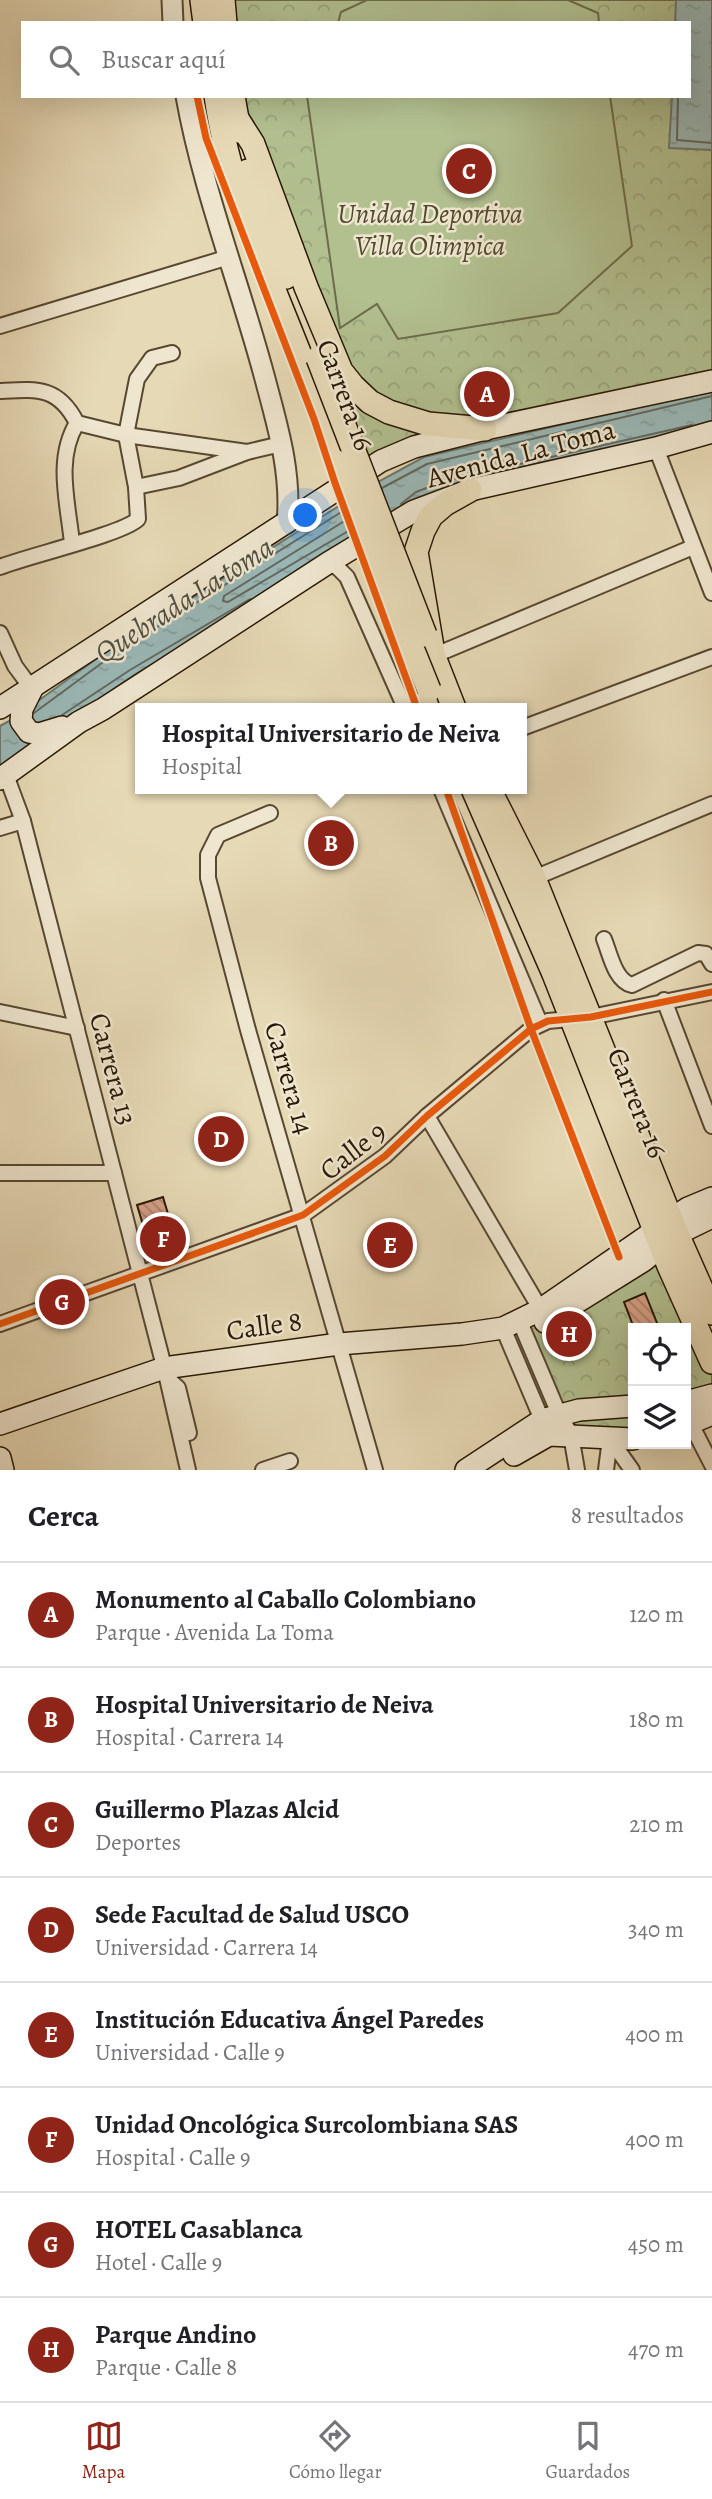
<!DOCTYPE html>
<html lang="es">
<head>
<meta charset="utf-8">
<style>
	body { margin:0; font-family:Alegreya,serif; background:#f2f2f2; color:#202124 }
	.controls { position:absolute; right:21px; bottom:21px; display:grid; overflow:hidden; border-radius:0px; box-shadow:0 7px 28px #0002 }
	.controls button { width:63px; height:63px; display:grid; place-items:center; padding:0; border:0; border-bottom:2px solid #e0e0e0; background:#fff; color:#202124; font:35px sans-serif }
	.you { position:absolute; left:306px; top:516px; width:24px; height:24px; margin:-18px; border:5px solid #fff; border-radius:50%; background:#1a73e8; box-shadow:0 0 0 10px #1a73e833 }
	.badge { display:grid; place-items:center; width:46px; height:46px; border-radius:50%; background:#8f2418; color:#fff; font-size:23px; font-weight:700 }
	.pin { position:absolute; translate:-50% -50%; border:4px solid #fff; box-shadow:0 2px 7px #0006 }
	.popup { position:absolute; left:135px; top:703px; width:392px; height:91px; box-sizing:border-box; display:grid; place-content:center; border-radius:0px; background:#fff; filter:drop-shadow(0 2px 5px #0005); font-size:23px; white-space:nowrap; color:#757577 }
	.popup b { font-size:26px; color:#202124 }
	.popup::after { content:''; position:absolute; left:50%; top:100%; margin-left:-14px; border:14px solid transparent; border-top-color:#fff }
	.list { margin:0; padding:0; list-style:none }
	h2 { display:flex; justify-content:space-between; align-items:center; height:91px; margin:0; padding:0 28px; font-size:30px }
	h2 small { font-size:23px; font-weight:400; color:#757577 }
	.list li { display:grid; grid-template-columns:46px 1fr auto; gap:21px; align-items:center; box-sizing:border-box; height:105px; padding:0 28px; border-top:2px solid #e0e0e0 }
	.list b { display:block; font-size:26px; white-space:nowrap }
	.list p { margin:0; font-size:23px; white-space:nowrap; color:#757577 }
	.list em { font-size:23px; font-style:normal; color:#757577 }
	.icon { flex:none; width:38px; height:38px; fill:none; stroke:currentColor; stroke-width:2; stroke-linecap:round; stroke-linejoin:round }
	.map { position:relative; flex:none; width:712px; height:1470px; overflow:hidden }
	.search { position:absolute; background:#fff; box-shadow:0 7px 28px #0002; left:21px; right:21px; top:21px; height:77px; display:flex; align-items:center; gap:18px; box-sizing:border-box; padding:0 24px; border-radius:0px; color:#757577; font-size:26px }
	.sheet { height:931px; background:#fff }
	nav { display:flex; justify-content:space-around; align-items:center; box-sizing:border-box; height:98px; border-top:2px solid #e0e0e0; background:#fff; font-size:19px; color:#757577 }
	nav a { display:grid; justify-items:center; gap:4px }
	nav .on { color:#8f2418 }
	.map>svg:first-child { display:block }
</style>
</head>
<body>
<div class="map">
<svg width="712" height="1470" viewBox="0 0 712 1470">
	<defs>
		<pattern id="park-crowns" width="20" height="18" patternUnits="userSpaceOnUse" patternTransform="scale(1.75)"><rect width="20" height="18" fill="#b2c090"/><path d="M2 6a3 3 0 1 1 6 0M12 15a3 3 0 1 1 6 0" fill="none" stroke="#99a47b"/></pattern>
		<pattern id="water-ripples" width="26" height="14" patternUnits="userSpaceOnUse" patternTransform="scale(1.75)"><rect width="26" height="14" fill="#9ab8b7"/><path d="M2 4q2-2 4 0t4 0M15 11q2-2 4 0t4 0" fill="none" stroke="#859d9c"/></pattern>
		<pattern id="building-back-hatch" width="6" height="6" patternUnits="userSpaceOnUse" patternTransform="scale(1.75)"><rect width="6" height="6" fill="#d5a086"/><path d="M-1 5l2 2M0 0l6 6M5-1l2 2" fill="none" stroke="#ad816c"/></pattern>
	</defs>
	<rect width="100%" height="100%" fill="#e6d9b5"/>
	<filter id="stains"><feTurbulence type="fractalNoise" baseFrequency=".00286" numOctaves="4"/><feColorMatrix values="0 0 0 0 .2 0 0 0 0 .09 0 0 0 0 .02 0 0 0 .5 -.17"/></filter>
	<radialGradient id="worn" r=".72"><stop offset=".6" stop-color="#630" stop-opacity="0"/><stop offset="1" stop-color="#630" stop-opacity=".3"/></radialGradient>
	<g fill="url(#park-crowns)" stroke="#6d6c4a" stroke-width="2">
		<polygon points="223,0 712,0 712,376 369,468 233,96 689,96 689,23 225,23"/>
		<polygon points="656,1230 712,1362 712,1412 686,1422 686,1328 633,1328 633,1439 549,1435 503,1328"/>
	</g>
	<g fill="#b2c090" stroke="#6d6c4a" stroke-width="2">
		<polygon points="367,0 568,0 598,13 599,23 338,23 341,12"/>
		<polygon points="307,96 610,96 632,246 558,313 398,339 377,304 340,328"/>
	</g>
	<g fill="url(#water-ripples)" stroke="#6c7870" stroke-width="2">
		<polygon points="676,0 712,0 712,150 669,148 672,96 689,96 689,23 675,23"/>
		<polygon points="712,389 712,428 447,488 376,533 134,675 0,768 0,726 13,719 110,649 374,484 424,457"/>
	</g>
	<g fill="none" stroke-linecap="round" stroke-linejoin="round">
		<g stroke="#61685e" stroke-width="2">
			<polyline points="678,96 677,140 712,143"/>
			<polyline points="382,488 427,464 712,396"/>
			<polyline points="401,504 416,492 445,481 692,425"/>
			<polyline points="346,520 224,596 223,601 228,602 350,530"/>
			<polyline points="34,713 114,654 343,511"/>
			<polyline points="62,715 130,670 250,599"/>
		</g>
	</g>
	<g fill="url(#building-back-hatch)" stroke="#281805" stroke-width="2">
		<polygon points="163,1197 178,1248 152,1255 137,1205"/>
		<polygon points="645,1293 659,1328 634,1328 624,1302"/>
	</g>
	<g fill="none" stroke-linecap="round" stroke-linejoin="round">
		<g stroke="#584831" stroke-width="18">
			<g id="minor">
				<polyline points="0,326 229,257"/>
				<path d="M 0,391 C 37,389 58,386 77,423 L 126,435 L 247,452"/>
				<polyline points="656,448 712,593"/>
				<polyline points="136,487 179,478 247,452 281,444"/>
				<path d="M 72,543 C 68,503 55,459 77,423"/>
				<polyline points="328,563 338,568 347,577 405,708"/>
				<path d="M 0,567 C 27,556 123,534 138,519 L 136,487 L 126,435 L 137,379 L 152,358 L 172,353"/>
				<polyline points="0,633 15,666 32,689"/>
				<polyline points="433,656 693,547"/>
				<polyline points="522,728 712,657"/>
				<polyline points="6,775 23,821 167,1378 188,1470"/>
				<polyline points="441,789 540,1023"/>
				<polyline points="270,813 218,835 208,855 208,878 248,1030 375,1470"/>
				<polyline points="0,828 23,821"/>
				<polyline points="534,878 712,804"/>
				<path d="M 604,939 C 610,954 615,981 632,985 L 698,953 L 706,954 L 712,964"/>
				<polyline points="664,1000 712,1126"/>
				<polyline points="0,1012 77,1028"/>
				<polyline points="427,1116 545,1317"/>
				<polyline points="0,1173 114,1173"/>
				<polyline points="520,1322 559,1414 571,1435 577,1470"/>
				<polyline points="0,1324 303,1215 385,1156 427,1116 531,1029 548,1021 591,1017 712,992"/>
				<polyline points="503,1328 545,1427"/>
				<polyline points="167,1378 178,1388 189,1433"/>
				<polyline points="691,1424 712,1465"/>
				<polyline points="610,1439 632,1470"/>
				<polyline points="263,1470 290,1461"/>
				<polyline points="606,1470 610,1439"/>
			</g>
		</g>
		<g stroke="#584831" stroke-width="23">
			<g id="tertiary">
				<polyline points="172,0 173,23"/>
				<path d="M 186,96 C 203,191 239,282 264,375 C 277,424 292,472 287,523"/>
			</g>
		</g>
		<g stroke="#281805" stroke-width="24">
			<g id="secondary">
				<polyline points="32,689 22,709 21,721 29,732 39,734 62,727"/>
				<polyline points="0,708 381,461 414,447 485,429 712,381"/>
				<polyline points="0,779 79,722 103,709 328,563 414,511 470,490 656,448 712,432"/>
				<polyline points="545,1322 643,1261 677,1234 712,1217"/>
				<polyline points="686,1402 712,1395"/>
				<polyline points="0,1424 164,1368 339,1344 462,1334 503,1328 540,1310 688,1208 712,1198"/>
				<polyline points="686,1425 712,1414"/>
				<polyline points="514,1455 549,1435 633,1439"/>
				<polyline points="0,1458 3,1470"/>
				<polyline points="466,1470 542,1420 579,1410 633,1406"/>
			</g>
		</g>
		<g stroke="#281805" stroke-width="26">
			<g id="primary">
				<polyline points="202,0 205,23"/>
				<polyline points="223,0 225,23"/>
				<path d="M 216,96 C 229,190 268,273 302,360 C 315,393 325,428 337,462"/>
				<polyline points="233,96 239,131"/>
				<polyline points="236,117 253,144 306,287 341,371 353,386 370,402 389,412 428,424 485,429"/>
				<polyline points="248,171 263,220 286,277"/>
				<polyline points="427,639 454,708"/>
				<polyline points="433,653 416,552 423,531 431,516 445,504 470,490"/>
				<polyline points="473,789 554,974 669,1266 712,1362"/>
				<polyline points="489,789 534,878 677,1234 712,1313"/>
			</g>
		</g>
		<use href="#minor" stroke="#efe6cf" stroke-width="14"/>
		<use href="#tertiary" stroke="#efe6cf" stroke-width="19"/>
		<use href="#secondary" stroke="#efe6cf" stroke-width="21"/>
		<use href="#primary" stroke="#e6d9b5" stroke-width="23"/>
		<g stroke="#281805" stroke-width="26" stroke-linecap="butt">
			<g id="primary-bridge">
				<polyline points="318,358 425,635"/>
				<polyline points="337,462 429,690"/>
			</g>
		</g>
		<use href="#primary-bridge" stroke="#e6d9b5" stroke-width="23"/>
		<g stroke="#efe6cf" stroke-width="11">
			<g id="cycleway">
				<polyline points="197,96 206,138 314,419 335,483 417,708"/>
				<polyline points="446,789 531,1029 619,1257"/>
				<polyline points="0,1324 303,1215 385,1156 427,1116 531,1029 548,1021 591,1017 712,992"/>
			</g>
		</g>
		<use href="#cycleway" stroke="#e8590c" stroke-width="7"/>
	</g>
	<g text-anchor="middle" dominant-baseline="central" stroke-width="5" stroke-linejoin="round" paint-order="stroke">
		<g font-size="28" font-style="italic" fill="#514a2f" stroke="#efe6cf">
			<text x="430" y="214">Unidad Deportiva<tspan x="430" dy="32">Villa Olimpica</tspan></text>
		</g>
		<g font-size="28" fill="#281805" stroke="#efe6cf">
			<text transform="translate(345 395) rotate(70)">Carrera 16</text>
			<text transform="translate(521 454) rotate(-15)">Avenida La Toma</text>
			<text transform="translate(113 1069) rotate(75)">Carrera 13</text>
			<text transform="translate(289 1078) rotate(74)">Carrera 14</text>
			<text transform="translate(637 1103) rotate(68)">Carrera 16</text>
			<text transform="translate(353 1151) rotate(-38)">Calle 9</text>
			<text transform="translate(264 1326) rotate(-8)">Calle 8</text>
		</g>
		<g font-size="30" font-style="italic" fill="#505043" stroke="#efe6cf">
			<text transform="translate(184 600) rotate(-33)">Quebrada La toma</text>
		</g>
	</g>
	<rect width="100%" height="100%" filter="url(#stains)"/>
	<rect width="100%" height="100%" fill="url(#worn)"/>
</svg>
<div class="controls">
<button><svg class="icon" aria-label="locate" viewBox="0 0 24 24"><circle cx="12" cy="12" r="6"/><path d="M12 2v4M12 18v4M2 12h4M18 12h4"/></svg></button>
<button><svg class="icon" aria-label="layers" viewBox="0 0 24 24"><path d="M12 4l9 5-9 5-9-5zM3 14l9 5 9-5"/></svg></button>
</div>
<div class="you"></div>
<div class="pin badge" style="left:487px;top:394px">A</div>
<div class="pin badge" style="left:331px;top:843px">B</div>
<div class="popup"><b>Hospital Universitario de Neiva</b>Hospital</div>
<div class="pin badge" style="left:469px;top:171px">C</div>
<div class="pin badge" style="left:221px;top:1139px">D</div>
<div class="pin badge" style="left:390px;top:1245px">E</div>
<div class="pin badge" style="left:163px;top:1239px">F</div>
<div class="pin badge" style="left:62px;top:1302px">G</div>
<div class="pin badge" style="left:569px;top:1334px">H</div>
<div class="search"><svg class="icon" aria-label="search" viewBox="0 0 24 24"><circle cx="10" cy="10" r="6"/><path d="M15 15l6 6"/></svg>Buscar aquí</div>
</div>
<section class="sheet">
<h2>Cerca<small>8 resultados</small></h2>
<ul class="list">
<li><span class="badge">A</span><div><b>Monumento al Caballo Colombiano</b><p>Parque · Avenida La Toma</p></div><em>120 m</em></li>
<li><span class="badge">B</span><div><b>Hospital Universitario de Neiva</b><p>Hospital · Carrera 14</p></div><em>180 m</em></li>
<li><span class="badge">C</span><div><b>Guillermo Plazas Alcid</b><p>Deportes</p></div><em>210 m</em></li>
<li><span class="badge">D</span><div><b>Sede Facultad de Salud USCO</b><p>Universidad · Carrera 14</p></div><em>340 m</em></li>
<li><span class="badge">E</span><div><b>Institución Educativa Ángel Paredes</b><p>Universidad · Calle 9</p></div><em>400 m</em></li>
<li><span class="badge">F</span><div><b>Unidad Oncológica Surcolombiana SAS</b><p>Hospital · Calle 9</p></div><em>400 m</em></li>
<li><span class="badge">G</span><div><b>HOTEL Casablanca</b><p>Hotel · Calle 9</p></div><em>450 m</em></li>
<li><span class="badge">H</span><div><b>Parque Andino</b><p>Parque · Calle 8</p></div><em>470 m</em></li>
</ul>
</section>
<nav>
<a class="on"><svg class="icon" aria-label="map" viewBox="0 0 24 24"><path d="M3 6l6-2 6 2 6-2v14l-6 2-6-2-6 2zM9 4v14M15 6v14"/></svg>Mapa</a>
<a><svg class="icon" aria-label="directions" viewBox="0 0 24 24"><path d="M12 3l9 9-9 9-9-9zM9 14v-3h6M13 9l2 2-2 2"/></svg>Cómo llegar</a>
<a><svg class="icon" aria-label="saved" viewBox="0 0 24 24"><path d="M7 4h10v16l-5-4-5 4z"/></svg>Guardados</a>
</nav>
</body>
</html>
